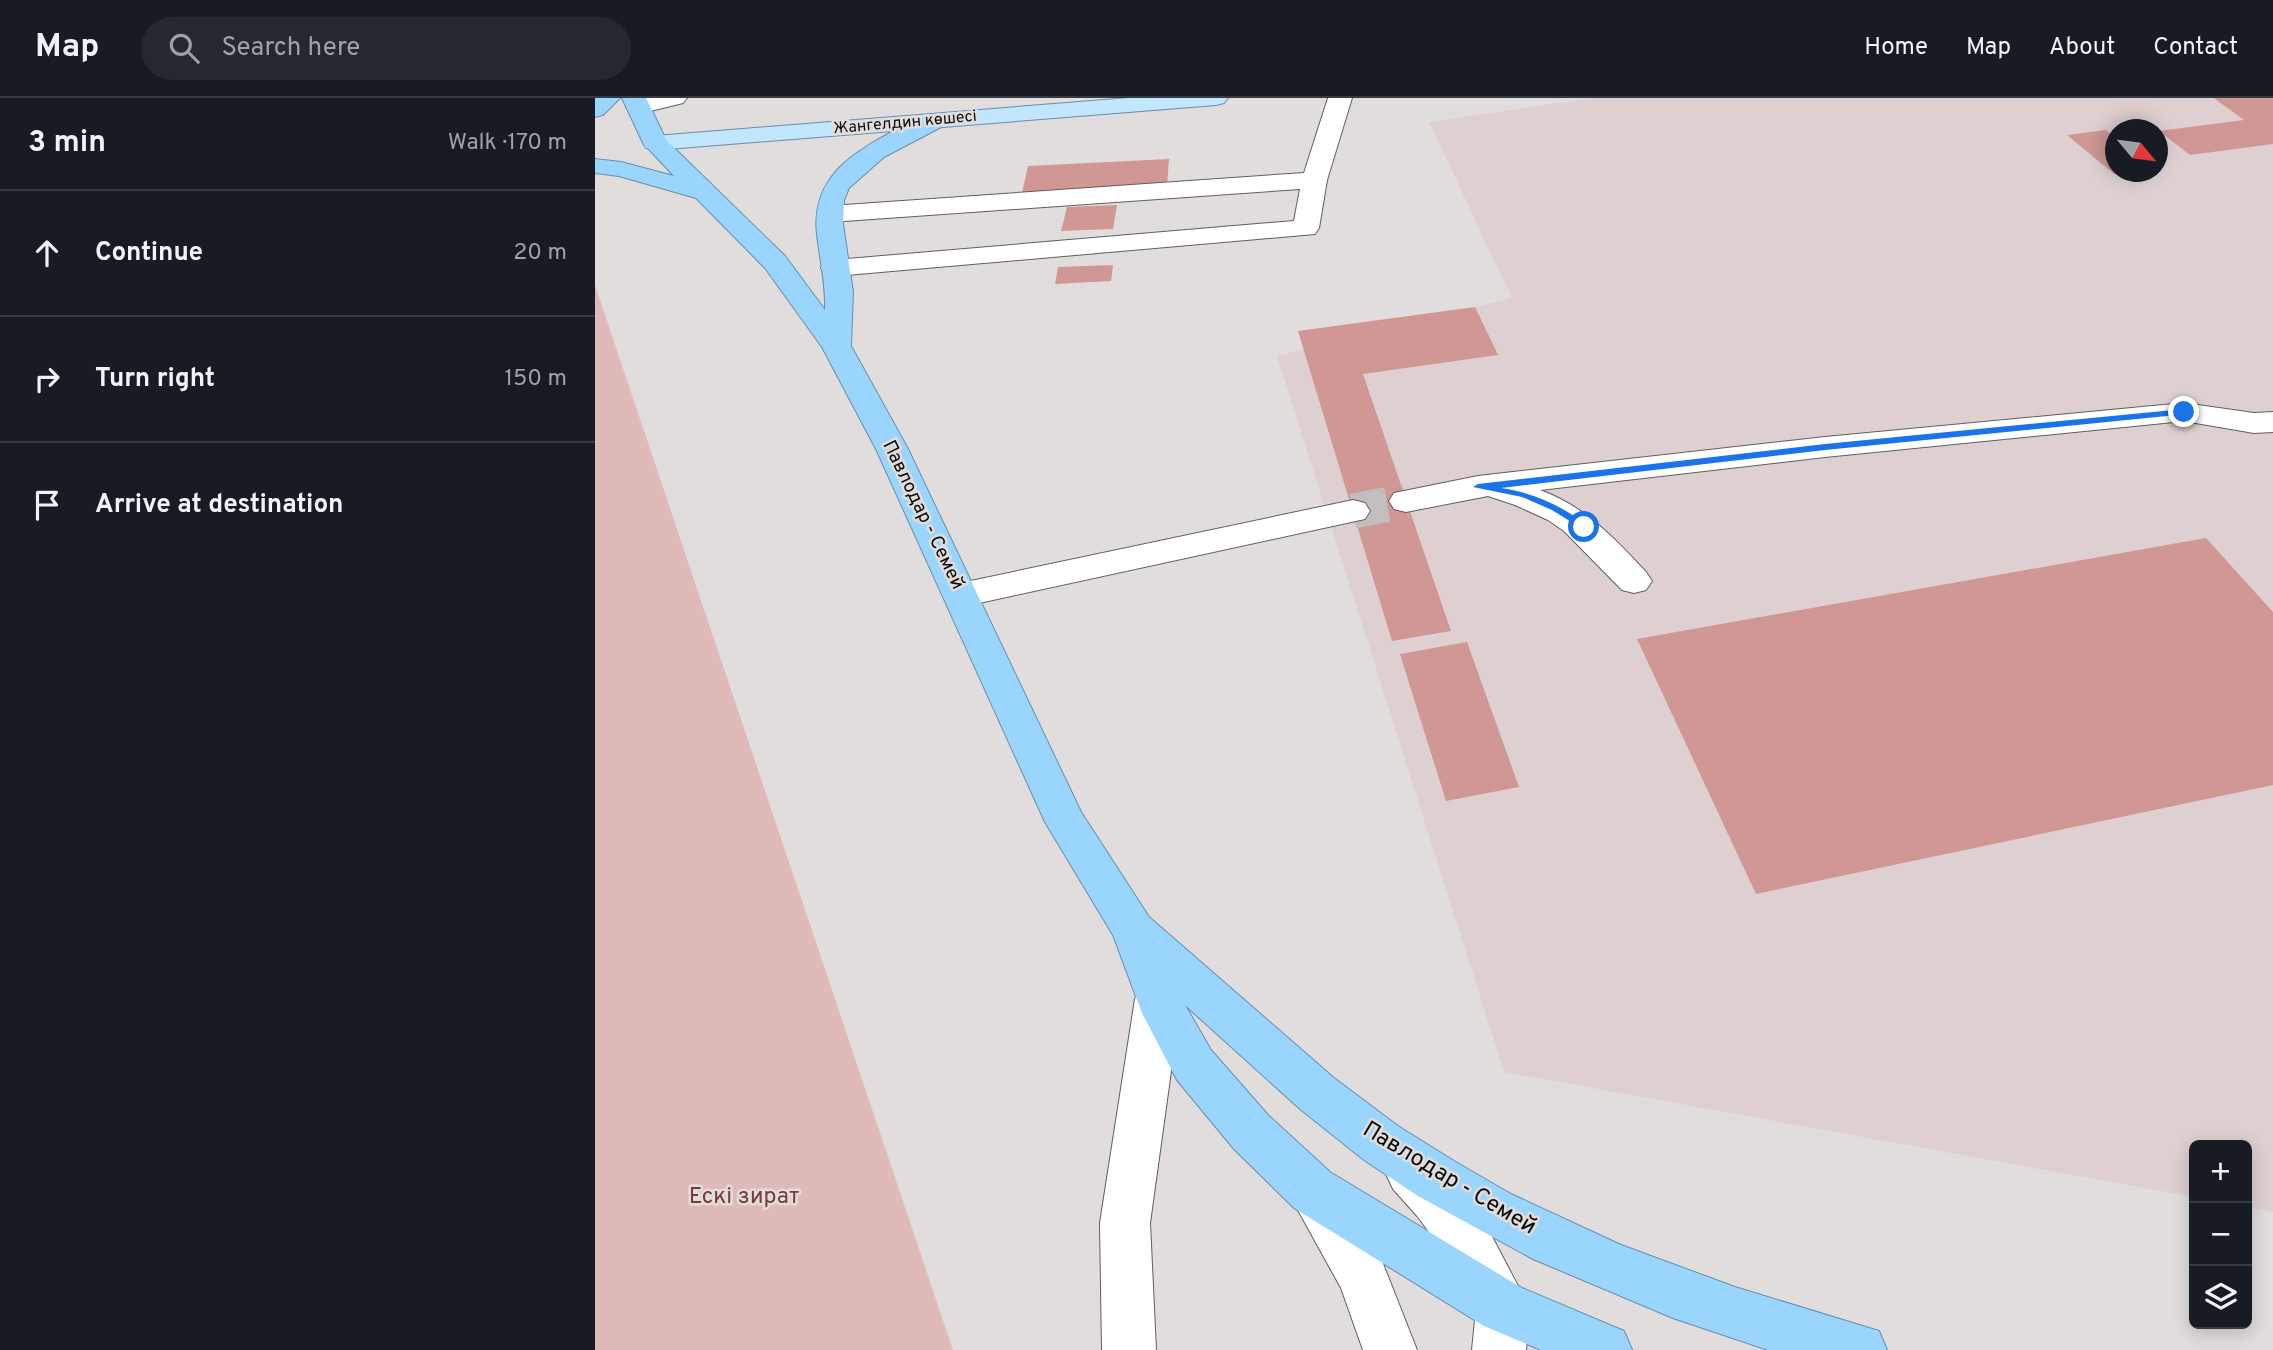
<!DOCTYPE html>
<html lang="en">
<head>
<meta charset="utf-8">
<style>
	body { margin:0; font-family:Overpass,sans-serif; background:#242831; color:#f1f3f6 }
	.controls { position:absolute; right:21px; bottom:21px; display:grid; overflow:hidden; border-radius:10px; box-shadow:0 4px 18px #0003 }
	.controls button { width:63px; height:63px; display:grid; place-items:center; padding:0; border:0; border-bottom:2px solid #363941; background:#171b24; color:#f1f3f6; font:35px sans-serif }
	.compass { position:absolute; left:1510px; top:21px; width:63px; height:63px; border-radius:50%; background:#171b24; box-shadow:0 4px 18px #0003; rotate:119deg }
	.stop { position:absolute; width:21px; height:21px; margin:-16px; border:5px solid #1a73e8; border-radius:50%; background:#fff }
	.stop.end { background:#1a73e8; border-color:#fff; box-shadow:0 2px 7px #0008 }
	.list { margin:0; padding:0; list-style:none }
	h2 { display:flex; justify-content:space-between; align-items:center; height:91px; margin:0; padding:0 28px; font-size:30px }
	h2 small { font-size:23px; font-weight:400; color:#9ea1a6 }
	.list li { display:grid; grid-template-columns:46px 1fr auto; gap:21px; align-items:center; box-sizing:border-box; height:126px; padding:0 28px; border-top:2px solid #363941 }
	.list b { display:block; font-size:26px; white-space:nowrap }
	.list em { font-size:23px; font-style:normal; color:#9ea1a6 }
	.icon { flex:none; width:38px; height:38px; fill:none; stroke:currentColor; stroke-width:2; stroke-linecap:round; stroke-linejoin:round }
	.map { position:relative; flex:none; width:1678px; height:1252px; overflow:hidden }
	header { display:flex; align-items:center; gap:42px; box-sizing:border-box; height:98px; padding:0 35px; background:#171b24; border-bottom:2px solid #363941 }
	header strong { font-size:33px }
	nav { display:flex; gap:38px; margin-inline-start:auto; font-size:24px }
	.search { width:490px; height:63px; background:#242831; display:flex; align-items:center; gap:18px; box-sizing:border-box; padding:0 24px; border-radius:38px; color:#9ea1a6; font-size:26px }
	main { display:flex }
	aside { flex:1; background:#171b24 }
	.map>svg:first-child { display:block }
</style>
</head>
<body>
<header>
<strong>Map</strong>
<div class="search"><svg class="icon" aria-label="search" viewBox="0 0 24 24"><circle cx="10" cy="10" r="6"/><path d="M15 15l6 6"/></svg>Search here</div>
<nav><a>Home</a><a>Map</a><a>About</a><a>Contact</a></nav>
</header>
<main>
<aside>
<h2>3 min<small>Walk · 170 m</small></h2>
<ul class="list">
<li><svg class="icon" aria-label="ahead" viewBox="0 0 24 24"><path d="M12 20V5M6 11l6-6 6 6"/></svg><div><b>Continue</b></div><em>20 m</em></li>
<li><svg class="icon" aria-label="right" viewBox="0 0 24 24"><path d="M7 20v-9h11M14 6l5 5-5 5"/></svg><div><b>Turn right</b></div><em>150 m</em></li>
<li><svg class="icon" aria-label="arrive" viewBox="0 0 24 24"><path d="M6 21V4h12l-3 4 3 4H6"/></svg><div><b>Arrive at destination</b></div></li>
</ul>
</aside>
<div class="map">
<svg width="1678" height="1252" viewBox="0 0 1678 1252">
	<rect width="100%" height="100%" fill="#e2dddd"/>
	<path fill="#ded0d0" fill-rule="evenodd" d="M 996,0 L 1678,0 L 1678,1114 L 1652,1109 L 1652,1047 L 1599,1047 L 1599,1099 L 909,974 L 682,258 L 917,200 L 834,24 ZM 1520,32 L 1562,32 L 1562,74 L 1520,74 Z"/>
	<polygon fill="#e0bab9" points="0,187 358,1252 0,1252"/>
	<g fill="#d09795">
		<polygon points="1619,0 1678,0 1678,46 1595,57 1564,33 1649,22"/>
		<polygon points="1511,32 1520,40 1520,74 1527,75 1519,76 1472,37"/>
		<polygon points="574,61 572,88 427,95 433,68"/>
		<polygon points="522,107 518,131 466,133 472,109"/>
		<polygon points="518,167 516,183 460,186 463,169"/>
		<polygon points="880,209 903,257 768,276 856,533 797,543 703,233"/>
		<polygon points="1611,440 1678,514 1678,687 1161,796 1042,541"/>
		<polygon points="872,544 924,689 851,703 805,556"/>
	</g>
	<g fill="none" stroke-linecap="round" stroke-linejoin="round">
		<polyline stroke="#c2bebe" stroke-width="35" stroke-dasharray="35 18" stroke-linecap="butt" points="758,413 811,403"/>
		<g stroke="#625e5e" stroke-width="2">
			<g id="minor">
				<polygon points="51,0 92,0 88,5 43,16 35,14 31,9 35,4"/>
				<polygon points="733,0 757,0 732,82 724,130 720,136 240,178 230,176 226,170 230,164 240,162 699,123 705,91 235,124 226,122 222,116 226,110 235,108 709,75"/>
				<path d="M 1589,305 L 1659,315 L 1678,314 L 1678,334 L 1659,335 L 1589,323 L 1230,359 L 945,392 C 990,408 1020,441 1051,474 L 1057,483 L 1051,492 L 1039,495 L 1027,492 L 969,433 L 953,422 L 920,407 L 893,398 L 811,414 L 799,411 L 794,403 L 799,395 L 883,378 L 1230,339 Z"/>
				<polygon points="758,402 770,405 775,413 770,421 366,509 354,506 348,497 354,488 366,485"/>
				<polygon points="563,881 579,887 586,901 555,1125 561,1252 507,1252 505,1125 540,901 547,887"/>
				<polygon points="815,1050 832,1057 859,1083 891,1127 934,1209 931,1252 877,1252 881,1212 855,1163 823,1119 798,1091 790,1074 798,1057"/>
				<polygon points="718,1069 736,1076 785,1158 822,1252 768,1252 746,1190 693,1094 700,1076"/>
			</g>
		</g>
		<g stroke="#688ea9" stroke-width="2">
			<polygon id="major" points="534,0 633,0 629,5 621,7 60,52 51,50 48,45 51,40 60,38"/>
		</g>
		<g stroke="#688ea9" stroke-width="2">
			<g id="highway">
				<polygon points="0,0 25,0 8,17 0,19"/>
				<path d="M 27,0 L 51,0 L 71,42 L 190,158 L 230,212 C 231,187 225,162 222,137 C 216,83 252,58 295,35 C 311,27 332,12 350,17 L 354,22 L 350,27 L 289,59 L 254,90 L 249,102 L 248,126 L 258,194 L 256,248 L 313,351 L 486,714 L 554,819 L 739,980 L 803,1028 L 859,1063 L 916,1096 L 1026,1147 L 1140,1189 L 1284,1233 L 1292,1252 L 1173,1252 L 1078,1220 L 938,1161 L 823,1098 L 769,1062 L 705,1011 L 590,907 L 616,952 L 673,1017 L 735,1074 L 927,1190 L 1029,1233 L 1037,1252 L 946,1252 L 889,1228 L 699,1110 L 639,1051 L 582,982 L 547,915 L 518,837 L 450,724 L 281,351 L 227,249 L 170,170 L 101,100 L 24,78 L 0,75 L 0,61 L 26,64 L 79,78 L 48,45 Z"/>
			</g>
		</g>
		<use href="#minor" fill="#fff" fill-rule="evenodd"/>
		<use href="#major" fill="#c2e6fe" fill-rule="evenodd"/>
		<use href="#highway" fill="#9ad5fe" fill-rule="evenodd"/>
	</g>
	<path fill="#1a73e8" d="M 1589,311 L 1592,312 L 1592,316 L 1230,352 L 906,390 C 939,395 965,407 992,427 L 992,431 L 989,432 L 957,412 L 927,399 L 878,389 L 883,386 L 1230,346 Z"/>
	<g text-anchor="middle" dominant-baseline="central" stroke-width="5" stroke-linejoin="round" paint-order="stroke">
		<g font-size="16" fill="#0c0b0b" stroke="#e2dddd">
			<text transform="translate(310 25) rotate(-5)">Жангелдин көшесі</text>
		</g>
		<g font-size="19" fill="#0c0b0b" stroke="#e2dddd">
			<text transform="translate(328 417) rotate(64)">Павлодар - Семей</text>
		</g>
		<g font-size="23" fill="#0c0b0b" stroke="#e2dddd">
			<text transform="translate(854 1081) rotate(31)">Павлодар - Семей</text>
		</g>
		<g font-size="23" fill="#7e3738" stroke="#e2dddd">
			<text x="149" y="1099">Ескі зират</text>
		</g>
	</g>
</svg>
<div class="controls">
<button>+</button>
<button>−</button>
<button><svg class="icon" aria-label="layers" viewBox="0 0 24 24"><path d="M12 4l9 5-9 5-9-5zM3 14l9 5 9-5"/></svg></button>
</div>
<svg class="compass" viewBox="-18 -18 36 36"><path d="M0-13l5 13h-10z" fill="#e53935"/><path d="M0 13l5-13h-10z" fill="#9ea1a6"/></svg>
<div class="stop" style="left:989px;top:429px"></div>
<div class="stop end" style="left:1589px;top:314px"></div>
</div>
</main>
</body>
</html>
